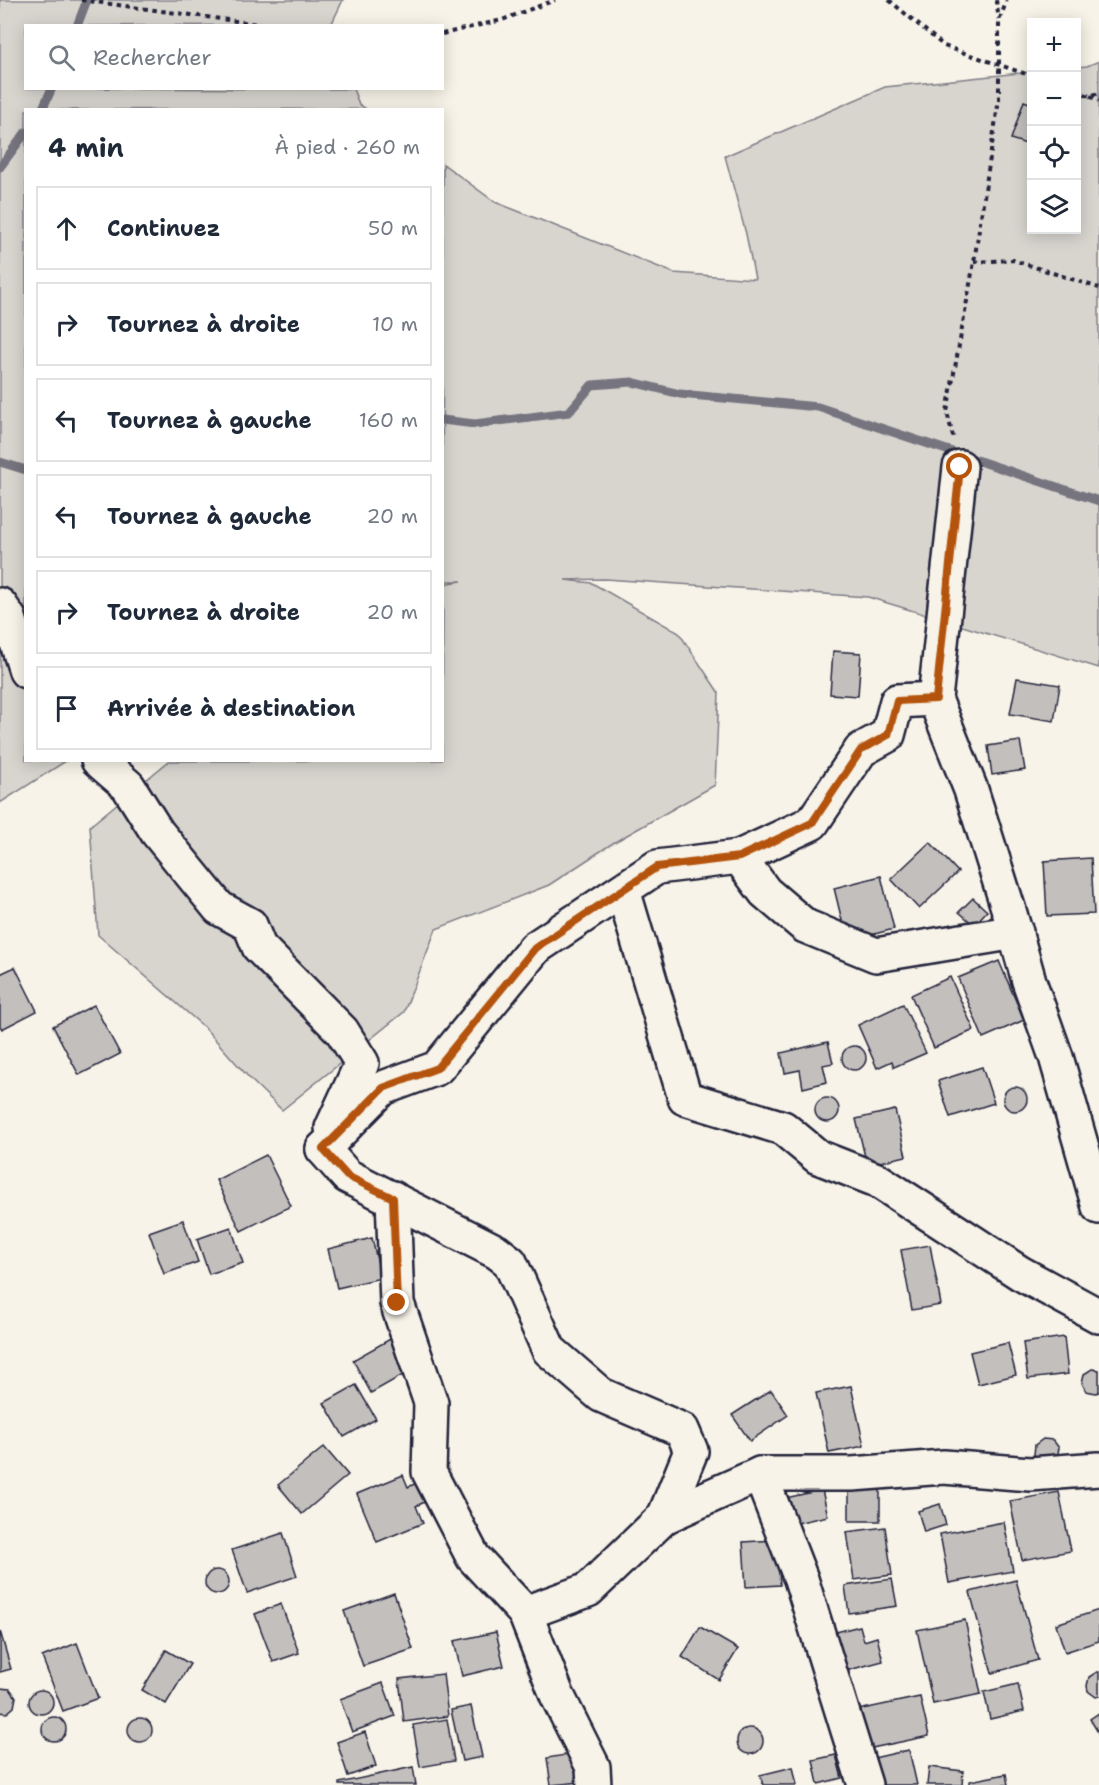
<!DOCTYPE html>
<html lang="fr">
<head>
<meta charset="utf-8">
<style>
	body { margin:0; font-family:"Shantell Sans",sans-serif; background:#f6f6f7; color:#1f2937 }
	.controls { position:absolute; right:18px; top:18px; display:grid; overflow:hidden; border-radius:0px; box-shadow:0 3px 15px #0003 }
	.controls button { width:54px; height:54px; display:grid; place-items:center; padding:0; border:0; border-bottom:2px solid #e0e1e3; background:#fff; color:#1f2937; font:30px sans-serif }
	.stop { position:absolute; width:18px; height:18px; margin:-14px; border:4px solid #b45309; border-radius:50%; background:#fff }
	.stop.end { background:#b45309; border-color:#fff; box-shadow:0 2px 6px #0008 }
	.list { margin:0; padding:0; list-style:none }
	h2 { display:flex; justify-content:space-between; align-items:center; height:78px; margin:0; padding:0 24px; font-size:26px }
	h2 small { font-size:20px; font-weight:400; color:#747a83 }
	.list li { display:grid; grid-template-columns:39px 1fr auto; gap:18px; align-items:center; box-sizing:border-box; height:84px; margin:0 12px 12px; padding:0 12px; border:2px solid #e0e1e3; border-radius:0px }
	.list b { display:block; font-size:22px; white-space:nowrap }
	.list em { font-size:20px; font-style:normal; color:#747a83 }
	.icon { flex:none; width:33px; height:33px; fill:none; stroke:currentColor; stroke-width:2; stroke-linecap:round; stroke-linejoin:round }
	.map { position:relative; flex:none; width:1099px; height:1785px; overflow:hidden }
	.search { position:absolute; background:#fff; box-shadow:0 3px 15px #0003; left:24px; top:24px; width:420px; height:66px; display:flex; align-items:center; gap:15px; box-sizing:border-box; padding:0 21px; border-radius:0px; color:#747a83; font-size:22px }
	.panel { position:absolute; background:#fff; box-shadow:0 3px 15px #0003; left:24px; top:108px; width:420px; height:654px; border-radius:0px }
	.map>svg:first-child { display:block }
</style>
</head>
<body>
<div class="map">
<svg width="1099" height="1785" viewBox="0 0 1099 1785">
	<rect width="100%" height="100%" fill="#f7f3e8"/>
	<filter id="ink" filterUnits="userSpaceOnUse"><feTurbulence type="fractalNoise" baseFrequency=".0167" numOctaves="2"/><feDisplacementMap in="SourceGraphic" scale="12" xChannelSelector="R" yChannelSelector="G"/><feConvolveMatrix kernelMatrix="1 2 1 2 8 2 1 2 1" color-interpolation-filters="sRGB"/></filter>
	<g filter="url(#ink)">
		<g fill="#d8d5cf" stroke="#7d7c85" stroke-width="1.5">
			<polygon points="0,0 343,0 331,25 26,26 26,88 353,89 359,104 366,109 26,110 26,760 66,761 0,803"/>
			<polygon points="1099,61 1099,668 868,597 605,579 565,580 592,583 679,633 719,693 715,785 613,843 549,885 436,929 404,1012 282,1110 251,1080 204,1027 98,935 90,826 169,761 442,760 443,584 462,581 442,581 443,164 495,202 674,273 755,279 746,234 725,156 885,87 1031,72 1032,230 1076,230 1077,67 1087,66"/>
		</g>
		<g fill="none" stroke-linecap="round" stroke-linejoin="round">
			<g stroke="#76747f" stroke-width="9">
				<polyline points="77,26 87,0"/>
				<polyline points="42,110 52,88"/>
				<polyline points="0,167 26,132"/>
				<polyline points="442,420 475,424 569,412 592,385 632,382 680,394 818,407 1099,501"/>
				<polyline points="0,462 26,470"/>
			</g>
		</g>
		<g fill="#c2bfbd" stroke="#22223b" stroke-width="1.5">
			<polygon points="1024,101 1032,104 1032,146 1011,139"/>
			<polygon points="833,651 861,653 858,696 830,694"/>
			<polygon points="1017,678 1060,685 1054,721 1010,714"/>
			<polygon points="1020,741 1025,770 992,775 988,746"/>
			<polygon points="930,842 958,872 919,909 891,879"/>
			<polygon points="1091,858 1094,914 1047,916 1044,861"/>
			<polygon points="881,876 894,929 847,941 834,888"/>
			<polygon points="973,898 987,911 974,925 959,912"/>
			<polygon points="999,961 1024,1020 983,1038 958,978"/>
			<polygon points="15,967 37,1011 2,1029 0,1026 0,974"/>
			<polygon points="950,977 974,1030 934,1048 911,995"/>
			<polygon points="903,1004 926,1053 894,1067 892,1061 877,1068 858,1025"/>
			<polygon points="94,1005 120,1054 79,1075 53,1026"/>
			<polygon points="828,1042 833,1063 823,1065 827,1082 803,1088 800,1070 785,1073 781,1053"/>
			<circle cx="854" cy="1058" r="12"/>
			<polygon points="982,1067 994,1103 950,1117 938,1081"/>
			<circle cx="1015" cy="1099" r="12"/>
			<circle cx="827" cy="1110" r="12"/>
			<polygon points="895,1110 906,1156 867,1165 856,1119"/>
			<polygon points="266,1155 291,1206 241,1231 216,1180"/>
			<polygon points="183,1220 198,1262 164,1274 149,1232"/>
			<polygon points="231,1227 243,1263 209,1274 197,1239"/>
			<polygon points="372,1238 381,1278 337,1288 328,1249"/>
			<polygon points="930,1245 941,1305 912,1310 901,1250"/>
			<polygon points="1064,1337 1068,1374 1028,1379 1023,1343"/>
			<polygon points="392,1338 410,1371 371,1393 353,1360"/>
			<polygon points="1008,1343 1016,1375 978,1384 970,1352"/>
			<polygon points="1092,1369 1099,1370 1099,1392 1096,1393 1086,1391 1082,1383 1084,1374"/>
			<polygon points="356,1385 376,1419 344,1437 324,1403"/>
			<polygon points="851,1386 864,1446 829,1453 816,1393"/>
			<polygon points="771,1390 788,1415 750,1441 732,1415"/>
			<polygon points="1043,1439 1053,1440 1059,1448 1057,1458 1040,1462 1034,1455 1035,1445"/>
			<polygon points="324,1447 348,1475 302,1514 278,1485"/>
			<polygon points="403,1475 408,1487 419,1482 427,1501 416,1506 423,1523 377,1542 357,1494"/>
			<rect x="849" y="1489" width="31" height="32"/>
			<polygon points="822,1490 828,1516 787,1525 781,1499"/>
			<polygon points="1059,1492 1071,1551 1022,1560 1010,1501"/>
			<polygon points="940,1504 946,1525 924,1532 918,1511"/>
			<polygon points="1004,1522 1013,1571 949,1583 940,1534"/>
			<polygon points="885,1527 892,1575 854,1580 847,1532"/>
			<polygon points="283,1533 297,1576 247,1593 232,1550"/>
			<polygon points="777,1540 780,1585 746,1587 743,1542"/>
			<circle cx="217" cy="1582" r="12"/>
			<polygon points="892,1579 897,1606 849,1613 845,1586"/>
			<polygon points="1016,1580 1038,1660 992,1673 970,1592"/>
			<polygon points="394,1593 413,1649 363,1666 344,1611"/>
			<polygon points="281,1604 299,1653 273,1662 255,1614"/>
			<polygon points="1099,1610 1099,1641 1065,1652 1056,1624"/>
			<polygon points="965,1620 981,1694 933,1704 917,1630"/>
			<polygon points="860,1626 864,1641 877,1637 883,1661 845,1671 832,1633"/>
			<polygon points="700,1627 738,1649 719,1680 682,1657"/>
			<polygon points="0,1631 11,1669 0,1672"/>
			<polygon points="496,1632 504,1666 462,1676 454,1641"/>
			<polygon points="77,1643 98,1698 63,1711 42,1657"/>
			<polygon points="166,1650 190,1664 166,1704 142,1690"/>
			<polygon points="1097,1672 1099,1672 1099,1696 1096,1697 1088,1691 1087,1686 1089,1677"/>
			<polygon points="443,1674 448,1716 404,1722 399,1679"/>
			<polygon points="383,1683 395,1716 352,1732 340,1699"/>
			<polygon points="1018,1684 1024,1711 990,1719 984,1692"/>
			<polygon points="0,1688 10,1689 16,1697 14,1707 7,1713 0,1712"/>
			<circle cx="41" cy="1702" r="12"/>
			<polygon points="920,1697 929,1736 867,1749 858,1710"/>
			<polygon points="471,1706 482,1757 462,1761 451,1710"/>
			<polygon points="1099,1713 1099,1734 1090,1719"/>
			<circle cx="54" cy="1729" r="12"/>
			<circle cx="140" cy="1730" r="12"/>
			<polygon points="447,1719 454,1761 420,1767 413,1725"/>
			<circle cx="750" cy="1741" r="13"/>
			<polygon points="365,1732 376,1766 348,1776 337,1742"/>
			<polygon points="909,1750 917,1785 871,1785 865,1760"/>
			<polygon points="577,1753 581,1782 551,1785 547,1758"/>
			<polygon points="836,1755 842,1778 818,1784 813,1760"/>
			<polygon points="413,1767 416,1785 339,1785 339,1783"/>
			<polygon points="793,1767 797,1785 763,1785 760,1775"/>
			<polygon points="929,1767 963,1771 962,1785 927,1785"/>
			<polygon points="1006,1774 1008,1785 970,1785 970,1781"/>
		</g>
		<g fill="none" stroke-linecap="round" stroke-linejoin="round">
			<g stroke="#22223b" stroke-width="38">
				<g id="minor">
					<polyline points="960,467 935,699 971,790 1010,914 1029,981 1056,1057 1099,1207"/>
					<polyline points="0,605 9,618 26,671"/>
					<polyline points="98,760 128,786 157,832 219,908 250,925 259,947 342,1031 362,1063 332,1128"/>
					<polyline points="739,857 765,892 805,926 876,955 1016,932"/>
					<polyline points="623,890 685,1098 783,1128 818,1157 877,1180 1020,1273 1099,1316"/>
					<polyline points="323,1149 383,1088 437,1068 535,948 657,867 739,857 812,823 861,750 888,735 897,701 935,699"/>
					<polyline points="323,1149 347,1176 497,1252 510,1262 549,1350 601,1395 682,1430 691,1451 664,1517"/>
					<polyline points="393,1198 397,1303 431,1403 429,1472 473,1557 525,1613"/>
					<polyline points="760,1474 801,1579 865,1785"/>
					<polyline points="594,1785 593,1767 557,1695 525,1613 588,1590 664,1517 760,1474 852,1474 944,1467 1030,1474 1099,1469"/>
				</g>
			</g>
			<g stroke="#22223b" stroke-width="4" stroke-dasharray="4.5 4.5" stroke-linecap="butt">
				<polyline points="81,0 272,26"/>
				<polyline points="889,0 944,46 1032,76"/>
				<polyline points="996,0 999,20"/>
				<polyline points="442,34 502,20 555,0"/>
				<polyline points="1076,91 1090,96 1099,93"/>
				<polyline points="1090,96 1099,101"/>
				<polyline points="974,262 1013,260 1099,288"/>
				<polyline points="953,437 947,412 974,262 999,99 999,21 1007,0"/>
			</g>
			<use href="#minor" stroke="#f7f3e8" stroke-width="33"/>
		</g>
	</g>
	<g fill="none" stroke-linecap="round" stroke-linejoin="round" filter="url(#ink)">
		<polyline stroke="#b45309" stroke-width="8" points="397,1303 393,1198 347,1176 323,1149 383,1088 437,1068 535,948 657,867 739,857 812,823 861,750 888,735 897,701 936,699 960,467"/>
	</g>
</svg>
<div class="controls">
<button>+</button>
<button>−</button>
<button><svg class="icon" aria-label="locate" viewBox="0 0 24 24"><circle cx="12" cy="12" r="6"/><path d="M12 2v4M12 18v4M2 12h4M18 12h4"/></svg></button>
<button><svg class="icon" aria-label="layers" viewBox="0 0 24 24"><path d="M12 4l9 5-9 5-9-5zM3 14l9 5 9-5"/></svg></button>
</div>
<div class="stop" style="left:960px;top:467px"></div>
<div class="stop end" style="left:397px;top:1303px"></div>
<div class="search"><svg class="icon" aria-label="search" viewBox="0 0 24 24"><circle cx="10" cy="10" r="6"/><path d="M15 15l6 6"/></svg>Rechercher</div>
<section class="panel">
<h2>4 min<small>À pied · 260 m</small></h2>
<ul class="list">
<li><svg class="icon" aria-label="ahead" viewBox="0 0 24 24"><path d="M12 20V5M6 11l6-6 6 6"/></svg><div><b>Continuez</b></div><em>50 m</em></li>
<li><svg class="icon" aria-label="right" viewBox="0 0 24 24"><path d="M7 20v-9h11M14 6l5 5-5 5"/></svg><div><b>Tournez à droite</b></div><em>10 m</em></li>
<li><svg class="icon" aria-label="left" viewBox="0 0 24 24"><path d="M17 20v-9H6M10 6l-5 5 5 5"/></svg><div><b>Tournez à gauche</b></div><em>160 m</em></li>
<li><svg class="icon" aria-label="left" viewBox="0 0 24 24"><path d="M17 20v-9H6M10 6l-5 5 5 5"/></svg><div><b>Tournez à gauche</b></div><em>20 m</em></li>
<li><svg class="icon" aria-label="right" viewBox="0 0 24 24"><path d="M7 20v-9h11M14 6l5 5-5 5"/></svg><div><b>Tournez à droite</b></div><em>20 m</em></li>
<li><svg class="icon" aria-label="arrive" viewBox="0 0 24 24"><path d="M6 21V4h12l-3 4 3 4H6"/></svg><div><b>Arrivée à destination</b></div></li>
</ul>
</section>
</div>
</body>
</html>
